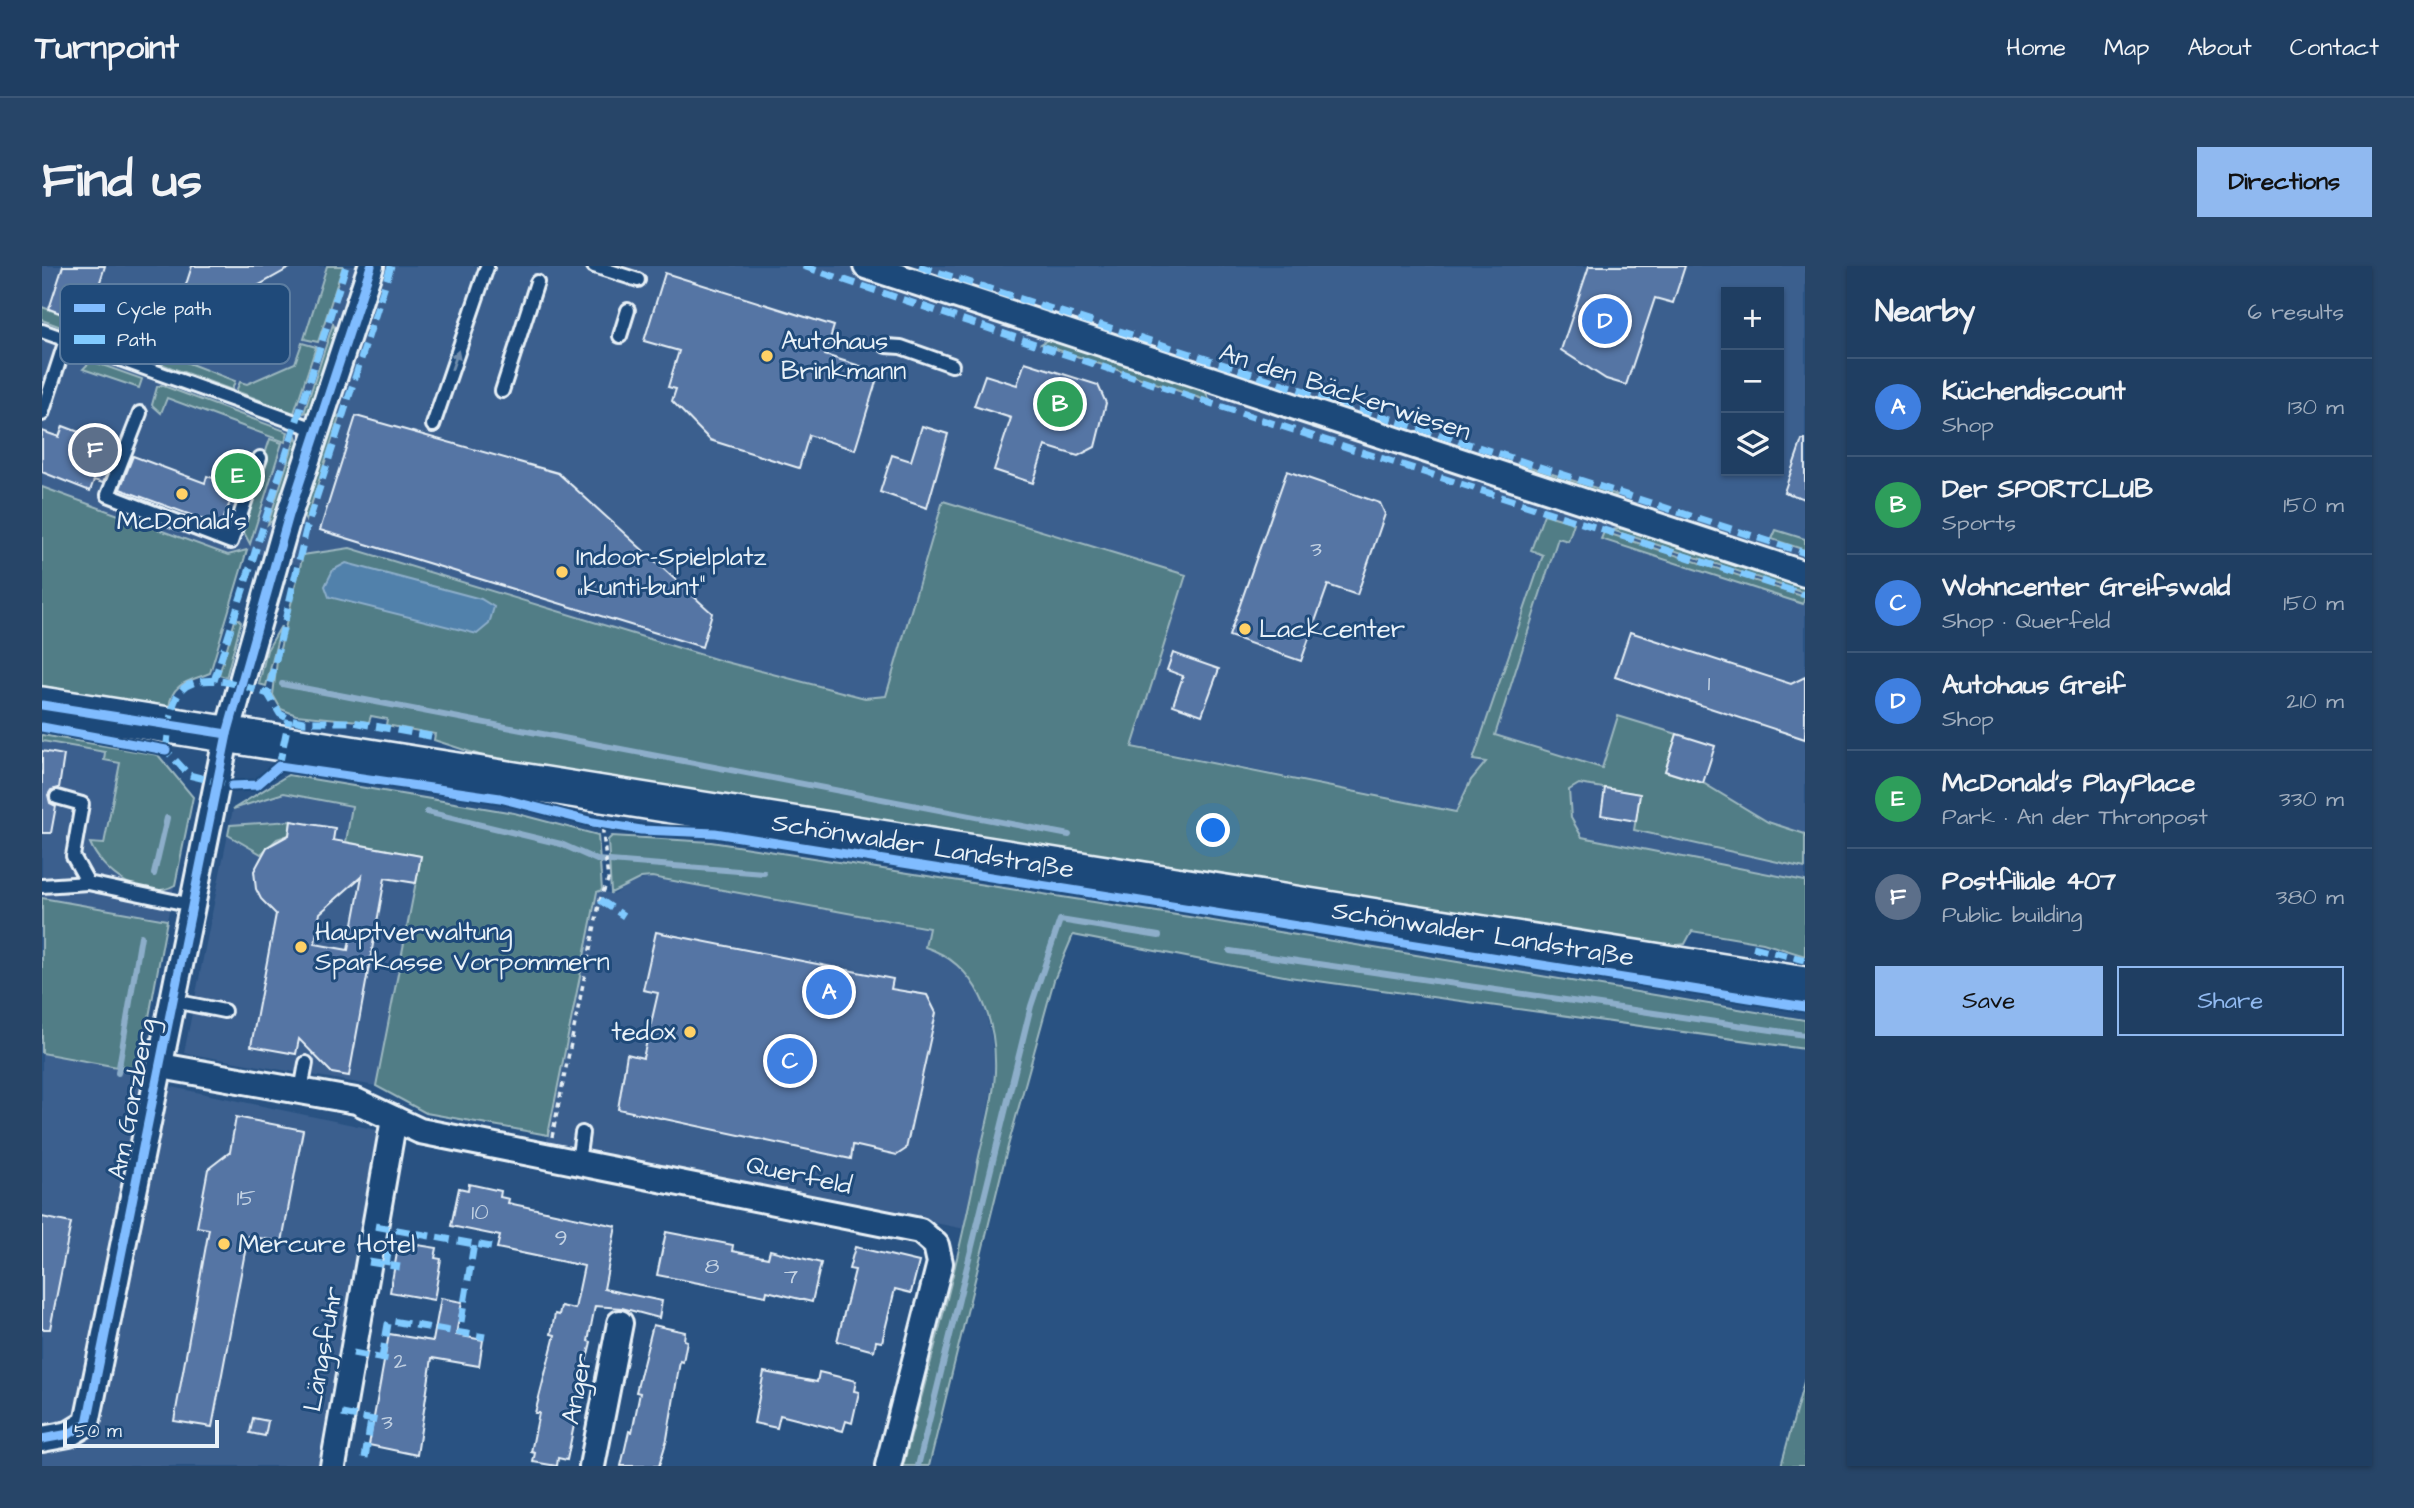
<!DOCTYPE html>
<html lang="en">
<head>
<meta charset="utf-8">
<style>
	body { margin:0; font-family:"Architects Daughter",sans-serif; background:#274568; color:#f1f3f6 }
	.controls { position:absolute; right:21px; top:21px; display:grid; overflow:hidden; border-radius:0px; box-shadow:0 2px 5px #0004 }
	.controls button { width:63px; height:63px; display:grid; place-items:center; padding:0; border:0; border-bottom:2px solid #3c5777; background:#1f3e62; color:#f1f3f6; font:35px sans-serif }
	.scale { position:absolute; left:21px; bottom:18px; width:156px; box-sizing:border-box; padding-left:7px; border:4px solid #e8f1f8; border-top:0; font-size:19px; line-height:24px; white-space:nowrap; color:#e8f1f8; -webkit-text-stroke:5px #1f4a7a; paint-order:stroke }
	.you { position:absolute; left:1172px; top:565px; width:24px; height:24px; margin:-18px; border:5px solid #fff; border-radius:50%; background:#1a73e8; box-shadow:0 0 0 10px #1a73e833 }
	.badge { display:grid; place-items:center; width:46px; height:46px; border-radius:50%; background:#90b9f0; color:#fff; font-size:23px; font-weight:700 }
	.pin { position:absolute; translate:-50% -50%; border:4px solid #fff; box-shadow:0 2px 7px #0006 }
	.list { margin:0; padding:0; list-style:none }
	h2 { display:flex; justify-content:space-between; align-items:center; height:91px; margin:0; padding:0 28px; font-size:30px }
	h2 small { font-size:23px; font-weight:400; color:#a1aebe }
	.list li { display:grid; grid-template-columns:46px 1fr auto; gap:21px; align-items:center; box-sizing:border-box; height:98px; padding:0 28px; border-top:2px solid #3c5777 }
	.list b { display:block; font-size:26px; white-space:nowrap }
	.list p { margin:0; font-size:23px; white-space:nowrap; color:#a1aebe }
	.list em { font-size:23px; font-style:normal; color:#a1aebe }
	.actions { display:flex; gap:14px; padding:21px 28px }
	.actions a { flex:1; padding:16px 0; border:2px solid #90b9f0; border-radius:0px; text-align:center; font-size:24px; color:#90b9f0 }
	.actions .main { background:#90b9f0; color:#111 }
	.icon { flex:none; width:38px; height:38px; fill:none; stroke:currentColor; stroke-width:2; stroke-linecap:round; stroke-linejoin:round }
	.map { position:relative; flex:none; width:1763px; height:1200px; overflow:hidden; border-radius:0px }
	header { display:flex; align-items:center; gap:42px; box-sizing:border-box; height:98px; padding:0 35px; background:#1f3e62; border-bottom:2px solid #3c5777 }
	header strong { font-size:33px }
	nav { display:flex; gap:38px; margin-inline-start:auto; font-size:24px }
	.intro { display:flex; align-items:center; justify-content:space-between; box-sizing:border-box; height:168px; padding:0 42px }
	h1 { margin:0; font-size:49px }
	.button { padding:18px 32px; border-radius:0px; background:#90b9f0; color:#111; font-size:24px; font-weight:700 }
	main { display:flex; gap:42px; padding:0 42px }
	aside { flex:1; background:#1f3e62; border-radius:0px; box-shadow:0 2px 5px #0004 }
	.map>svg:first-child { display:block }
</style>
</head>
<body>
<header>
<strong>Turnpoint</strong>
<nav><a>Home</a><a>Map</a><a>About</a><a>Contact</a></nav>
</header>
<div class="intro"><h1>Find us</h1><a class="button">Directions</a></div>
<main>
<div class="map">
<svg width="1763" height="1200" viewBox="0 0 1763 1200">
	<rect width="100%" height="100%" fill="#295282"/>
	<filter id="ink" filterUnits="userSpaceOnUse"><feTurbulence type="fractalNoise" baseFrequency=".0143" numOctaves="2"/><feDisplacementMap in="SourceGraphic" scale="14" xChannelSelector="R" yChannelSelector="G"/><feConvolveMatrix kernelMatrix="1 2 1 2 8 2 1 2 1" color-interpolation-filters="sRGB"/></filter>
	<g filter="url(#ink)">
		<g fill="#3a5f8e" fill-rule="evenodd">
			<path d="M 0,0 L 1763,0 L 1763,615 L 844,430 L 823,432 L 680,395 L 308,282 L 261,289 L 259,300 L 205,284 L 186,289 L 0,221 ZM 1684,26 L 1737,26 L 1737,205 L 1684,205 Z"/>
			<polygon points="0,469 116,489 151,531 125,654 0,632"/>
			<polygon points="242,527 310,540 318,579 379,590 334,820 142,787 191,543"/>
			<polygon points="610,611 887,662 884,681 915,696 929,711 941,735 949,769 953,806 923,963 504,879 555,625 573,628 586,618"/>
			<polygon points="0,787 97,805 130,821 335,864 279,1200 0,1200"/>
		</g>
		<g fill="#517d86" stroke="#9cb7bf" stroke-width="2">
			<polygon points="285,0 301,0 276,76 262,73"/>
			<polygon points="0,41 115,83 141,71 141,95 193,115 190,124 0,54"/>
			<polygon points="291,58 295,67 272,144 262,147"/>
			<polygon points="1007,73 1162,123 1169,136 999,78"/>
			<polygon points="260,77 274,81 252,147 194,125 198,116 205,118 253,97"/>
			<polygon points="49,95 100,113 97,122 41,103"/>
			<polygon points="119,119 246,166 243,176 125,132 119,147 110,139 115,121"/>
			<polygon points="298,149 264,255 259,246 289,155"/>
			<polygon points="254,170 258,183 234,252 226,258"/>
			<polygon points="228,173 240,177 208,278 199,261"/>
			<polygon points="191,191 212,199 204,224 182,216"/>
			<polygon points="1476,197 1576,229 1561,234 1479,207"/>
			<path d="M 0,221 L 186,289 L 205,284 L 168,407 C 148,415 130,416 127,441 L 0,420 Z"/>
			<polygon points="901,235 1144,309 1090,481 1414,546 1429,514 1444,496 1431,494 1501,289 1489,284 1502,248 1532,257 1526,275 1516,272 1453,469 1560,502 1576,450 1635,468 1623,505 1661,517 1726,556 1763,568 1763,602 1592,564 1598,528 1537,518 1527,524 1529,552 1540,571 1763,615 1763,690 1721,677 1650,665 1643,678 1615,682 459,496 392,474 393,468 344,459 345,453 329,450 327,456 254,449 239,443 231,429 235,395 261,289 308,282 680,395 823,432 844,430"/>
			<polygon points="1587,261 1762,318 1763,327 1570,264"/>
			<polygon points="1734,264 1763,273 1763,284 1730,273"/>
			<polygon points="1562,266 1763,331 1761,338 1559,273"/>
			<polygon points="194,351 199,356 185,408 184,411 177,409"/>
			<polygon points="239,360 224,420 217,418 225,384"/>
			<path d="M 0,469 L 116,489 L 151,531 L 133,619 C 101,637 60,606 48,577 L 62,578 L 78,497 L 62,494 L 63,486 L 0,475 Z"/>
			<polygon points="246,509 472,547 556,569 560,624 555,626 506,869 384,847 334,820 379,590 304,576 310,540 242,527 191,543"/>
			<polygon points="249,555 247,569 235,573 219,588 186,569 188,559"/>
			<path d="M 570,570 L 669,576 L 1147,651 L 1763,754 L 1763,783 L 1247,711 L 1031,669 L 1012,714 L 966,880 L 887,1200 L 861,1200 C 888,1099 916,998 936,895 C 942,866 952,835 953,806 C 955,753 935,698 883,681 L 887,662 L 610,611 L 599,612 L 569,627 L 566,574 Z"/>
			<polygon points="0,632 125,654 97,805 0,787"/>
			<polygon points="1763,1112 1763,1200 1739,1200"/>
		</g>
		<polygon fill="#5181ab" stroke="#8daeca" stroke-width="2" points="304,297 439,333 452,341 447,358 435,368 287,331 283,320 291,304"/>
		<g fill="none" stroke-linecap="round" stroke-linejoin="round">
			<g stroke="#8daeca" stroke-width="6">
				<polyline points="240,418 1027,569"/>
				<polyline points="385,546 519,578 555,594 722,607"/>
				<polyline points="112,608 125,552"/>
				<polyline points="1188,685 1763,769"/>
				<polyline points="76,807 99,670"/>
				<polyline points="876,1200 989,740 1018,654 1117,670"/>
			</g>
		</g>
		<g fill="#5574a4" stroke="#e8f1f8" stroke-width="2" fill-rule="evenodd">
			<polygon points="21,0 63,0 45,57 7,43"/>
			<polygon points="150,0 251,0 212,22 204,46 193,52 139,34"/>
			<polygon points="1547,0 1643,0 1631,37 1613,32 1584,119 1564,113 1519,84"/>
			<polygon points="623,7 792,60 783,89 837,106 813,184 767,169 757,202 668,174 630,135 634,123 626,121 637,85 602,75"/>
			<polygon points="983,96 1056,119 1064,137 1053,181 1036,190 1003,180 991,217 952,204 969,152 932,140 943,109 975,119"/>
			<polygon points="314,150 516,207 670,347 660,381 278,264"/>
			<polygon points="21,160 66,177 65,180 74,184 61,217 52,214 48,225 0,206 0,165 17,171"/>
			<polygon points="880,160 906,168 885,242 838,226 850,189 869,195"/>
			<polygon points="1760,174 1763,174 1763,233 1742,226"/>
			<polygon points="91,190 163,217 165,210 194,220 179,260 78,223"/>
			<polygon points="1245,205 1338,237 1343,248 1315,329 1286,319 1259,395 1187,370"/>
			<polygon points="1588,366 1749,418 1763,411 1763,473 1573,411"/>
			<polygon points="1131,387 1177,403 1160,449 1131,439 1141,410 1125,404"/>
			<polygon points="1635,468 1673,480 1661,517 1623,505"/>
			<polygon points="0,485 22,489 17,522 9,524 6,529 8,537 14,540 9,567 0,567"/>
			<polygon points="1563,522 1598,528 1594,555 1559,549"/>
			<path d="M 249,555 L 293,562 L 291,574 L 379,590 L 374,617 L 343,612 L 307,810 L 290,807 L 257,773 L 254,788 L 209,780 L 234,648 L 219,633 L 214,623 L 212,605 L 225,581 L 247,569 ZM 320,610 L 306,684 L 273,678 L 278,647 Z"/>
			<polygon points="614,666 851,713 849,723 885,729 894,747 864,883 855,889 811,879 809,893 576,843 585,788 601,792 616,727 601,724"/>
			<polygon points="194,851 261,864 240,976 206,970 170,1161 132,1155 167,963 155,961 166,903 188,886"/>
			<polygon points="427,918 459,925 458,931 467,933 466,937 574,960 562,1023 620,1035 617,1052 580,1042 553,1040 546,1075 549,1076 530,1154 533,1154 525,1194 516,1192 515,1200 491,1196 493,1187 489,1186 497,1147 493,1147 513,1069 509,1068 513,1048 517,1049 519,1040 533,1043 542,1000 455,982 458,970 409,960 417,922 426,924"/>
			<polygon points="0,951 29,957 8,1063 0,1063"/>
			<polygon points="624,966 691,979 690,985 726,992 728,984 779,997 770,1036 725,1025 724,1030 615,1009"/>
			<polygon points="357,976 395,982 393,992 399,993 392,1034 348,1026"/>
			<polygon points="813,981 877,996 869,1027 853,1023 840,1076 834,1075 832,1085 795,1075 813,1004 807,1003"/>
			<polygon points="399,1032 420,1036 414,1069 441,1074 437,1100 390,1092 375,1189 327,1179 347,1068 391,1075"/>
			<polygon points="611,1059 643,1066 642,1074 645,1075 641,1096 638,1095 625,1173 617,1200 579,1200 587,1165 590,1166 598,1127 594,1126"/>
			<polygon points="722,1106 775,1116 777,1106 814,1115 812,1125 817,1126 810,1157 804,1155 801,1165 738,1149 735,1162 712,1157"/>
			<polygon points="211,1152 226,1155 223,1170 208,1167"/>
		</g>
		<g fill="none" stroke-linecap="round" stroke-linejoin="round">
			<g stroke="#e8f1f8" stroke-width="18">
				<g id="lane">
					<polyline points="552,0 596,14"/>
					<polyline points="0,65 275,164"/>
					<polyline points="578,70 586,44"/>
					<polyline points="844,80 859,81 910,99"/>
					<polyline points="460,125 495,16"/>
					<polyline points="98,147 66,229 189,276 218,192"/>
					<polyline points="0,148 24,74"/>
					<polyline points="391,159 445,1"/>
					<polyline points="15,531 40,538 31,590 46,617 150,639"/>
					<polyline points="0,620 46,617"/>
					<polyline points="132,735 182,745"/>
					<polyline points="259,825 264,797"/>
					<polyline points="536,896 540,867"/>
				</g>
			</g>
			<g stroke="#e8f1f8" stroke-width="30">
				<g id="street">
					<polyline points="824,0 1763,308"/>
					<polyline points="119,800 314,835 378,865 878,965 894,979 898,997 846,1200"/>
					<polyline points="0,1173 27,1168 45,1157 185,468 247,249 329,0"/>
					<polyline points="291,1200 352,853"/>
					<polyline points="550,1200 578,1057"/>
				</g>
			</g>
			<g stroke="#e8f1f8" stroke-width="40">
				<polyline id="secondary" points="0,439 1763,719"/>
			</g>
			<polyline stroke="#e8f1f8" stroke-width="3.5" stroke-dasharray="5 5" stroke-linecap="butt" points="510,871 558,634 566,614 560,557"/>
			<use href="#lane" stroke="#1f4a7a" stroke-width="12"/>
			<use href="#street" stroke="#1f4a7a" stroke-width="24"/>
			<use href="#secondary" stroke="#1f4a7a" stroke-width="35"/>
			<g stroke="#80caff" stroke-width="7" stroke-dasharray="14 7" stroke-linecap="butt">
				<polyline points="349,0 264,264 226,428 238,448 247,453 261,456 311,456 393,471"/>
				<polyline points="761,0 1174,139 1763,329"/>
				<polyline points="877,0 1763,287"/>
				<polyline points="172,415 304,0"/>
				<polyline points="117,483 124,484 147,509 182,518"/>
				<path d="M 124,484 C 127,467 127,440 138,426 C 156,403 204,420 226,428"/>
				<polyline points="237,500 247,453"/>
				<polyline points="558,634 582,650"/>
				<polyline points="1711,681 1763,694"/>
				<polyline points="333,960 449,981"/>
				<polyline points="327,996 358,1001"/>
				<polyline points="344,999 350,963"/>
				<polyline points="419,1056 432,978"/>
				<polyline points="311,1087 347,1094"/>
				<polyline points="340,1092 346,1058 350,1055 443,1071"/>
				<polyline points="300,1148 337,1155"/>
				<polyline points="323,1192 329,1154"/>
			</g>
			<g stroke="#1f4a7a" stroke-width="13">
				<g id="cycleway">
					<polyline points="0,439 185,468"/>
					<polyline points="0,461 124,484"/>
					<polyline points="190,520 215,519 237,500 458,532 551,556 599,564 673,567 1763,741"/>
					<polyline points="0,1173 27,1168 45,1157 185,468 247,249 329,0"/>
				</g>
			</g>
			<use href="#cycleway" stroke="#80bcff" stroke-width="9"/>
		</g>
		<defs><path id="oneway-solid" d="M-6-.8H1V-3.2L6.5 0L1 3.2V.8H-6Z" transform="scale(1.75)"/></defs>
		<use fill="#6f8dac" href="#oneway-solid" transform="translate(413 94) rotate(-71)"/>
	</g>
	<g fill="#ffd166" stroke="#1f4a7a" stroke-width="2.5">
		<circle cx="725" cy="90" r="7"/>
		<circle cx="140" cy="228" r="7"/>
		<circle cx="520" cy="306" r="7"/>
		<circle cx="1203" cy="363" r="7"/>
		<circle cx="259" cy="681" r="7"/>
		<circle cx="648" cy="766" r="7"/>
		<circle cx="182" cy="978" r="7"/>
	</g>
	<g text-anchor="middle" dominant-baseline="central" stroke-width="6" stroke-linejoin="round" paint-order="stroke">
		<g font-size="23" fill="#c3d2e3">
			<text x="1274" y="283">3</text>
			<text x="1667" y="417">1</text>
			<text x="204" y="932">15</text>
			<text x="438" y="946">10</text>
			<text x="519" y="972">9</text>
			<text x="670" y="1000">8</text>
			<text x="749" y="1010">7</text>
			<text x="358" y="1095">2</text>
			<text x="345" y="1156">3</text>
		</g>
		<g font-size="26" fill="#e8f1f8" stroke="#1f4a7a" text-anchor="start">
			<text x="739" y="75">Autohaus<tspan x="739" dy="30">Brinkmann</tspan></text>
			<text x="140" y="255" text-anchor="middle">McDonald's</text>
			<text x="534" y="291">Indoor-Spielplatz<tspan x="534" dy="30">„kunti-bunt“</tspan></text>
			<text x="1217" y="363">Lackcenter</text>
			<text x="273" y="666">Hauptverwaltung<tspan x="273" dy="30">Sparkasse Vorpommern</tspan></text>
			<text x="634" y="766" text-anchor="end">tedox</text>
			<text x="196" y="978">Mercure Hotel</text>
		</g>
		<g font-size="26" fill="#e8f1f8" stroke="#1f4a7a">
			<text transform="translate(1303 126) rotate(18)">An den Bäckerwiesen</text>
			<text transform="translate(881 580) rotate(9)">Schönwalder Landstraße</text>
			<text transform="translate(1441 668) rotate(9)">Schönwalder Landstraße</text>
			<text transform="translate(90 833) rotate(-79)">Am Gorzberg</text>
			<text transform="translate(757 909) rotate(12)">Querfeld</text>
			<text transform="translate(281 1083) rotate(-80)">Längsfuhr</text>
			<text transform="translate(535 1123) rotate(-79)">Anger</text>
		</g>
	</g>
	<rect x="18" y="18" width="230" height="80" rx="10" fill="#1f4a7a" stroke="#5b7ca0" stroke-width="2"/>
	<rect x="32" y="38" width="31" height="8" fill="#80bcff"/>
	<rect x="32" y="69" width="31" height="9" fill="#80caff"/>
	<g font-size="19" fill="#e8f1f8">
		<text x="75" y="49">Cycle path</text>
		<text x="75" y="80">Path</text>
	</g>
</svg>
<div class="controls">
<button>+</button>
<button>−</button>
<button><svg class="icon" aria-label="layers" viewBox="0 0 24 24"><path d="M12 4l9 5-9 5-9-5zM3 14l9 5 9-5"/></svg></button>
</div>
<div class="scale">50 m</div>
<div class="you"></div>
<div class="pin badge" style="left:787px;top:726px;background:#3f7fe0">A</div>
<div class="pin badge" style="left:1018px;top:138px;background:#2e9e5b">B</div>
<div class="pin badge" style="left:748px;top:795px;background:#3f7fe0">C</div>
<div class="pin badge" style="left:1563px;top:55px;background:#3f7fe0">D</div>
<div class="pin badge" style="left:196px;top:210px;background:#2e9e5b">E</div>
<div class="pin badge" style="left:53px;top:184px;background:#5c6f8a">F</div>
</div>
<aside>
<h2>Nearby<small>6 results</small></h2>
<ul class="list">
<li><span class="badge" style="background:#3f7fe0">A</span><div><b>Küchendiscount</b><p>Shop</p></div><em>130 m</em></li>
<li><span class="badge" style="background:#2e9e5b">B</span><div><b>Der SPORTCLUB</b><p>Sports</p></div><em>150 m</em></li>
<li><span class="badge" style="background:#3f7fe0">C</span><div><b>Wohncenter Greifswald</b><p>Shop · Querfeld</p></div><em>150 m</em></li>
<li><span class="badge" style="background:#3f7fe0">D</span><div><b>Autohaus Greif</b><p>Shop</p></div><em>210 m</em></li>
<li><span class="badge" style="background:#2e9e5b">E</span><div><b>McDonald's PlayPlace</b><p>Park · An der Thronpost</p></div><em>330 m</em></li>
<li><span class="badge" style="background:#5c6f8a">F</span><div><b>Postfiliale 407</b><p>Public building</p></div><em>380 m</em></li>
</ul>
<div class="actions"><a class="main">Save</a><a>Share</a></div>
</aside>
</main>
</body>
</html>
